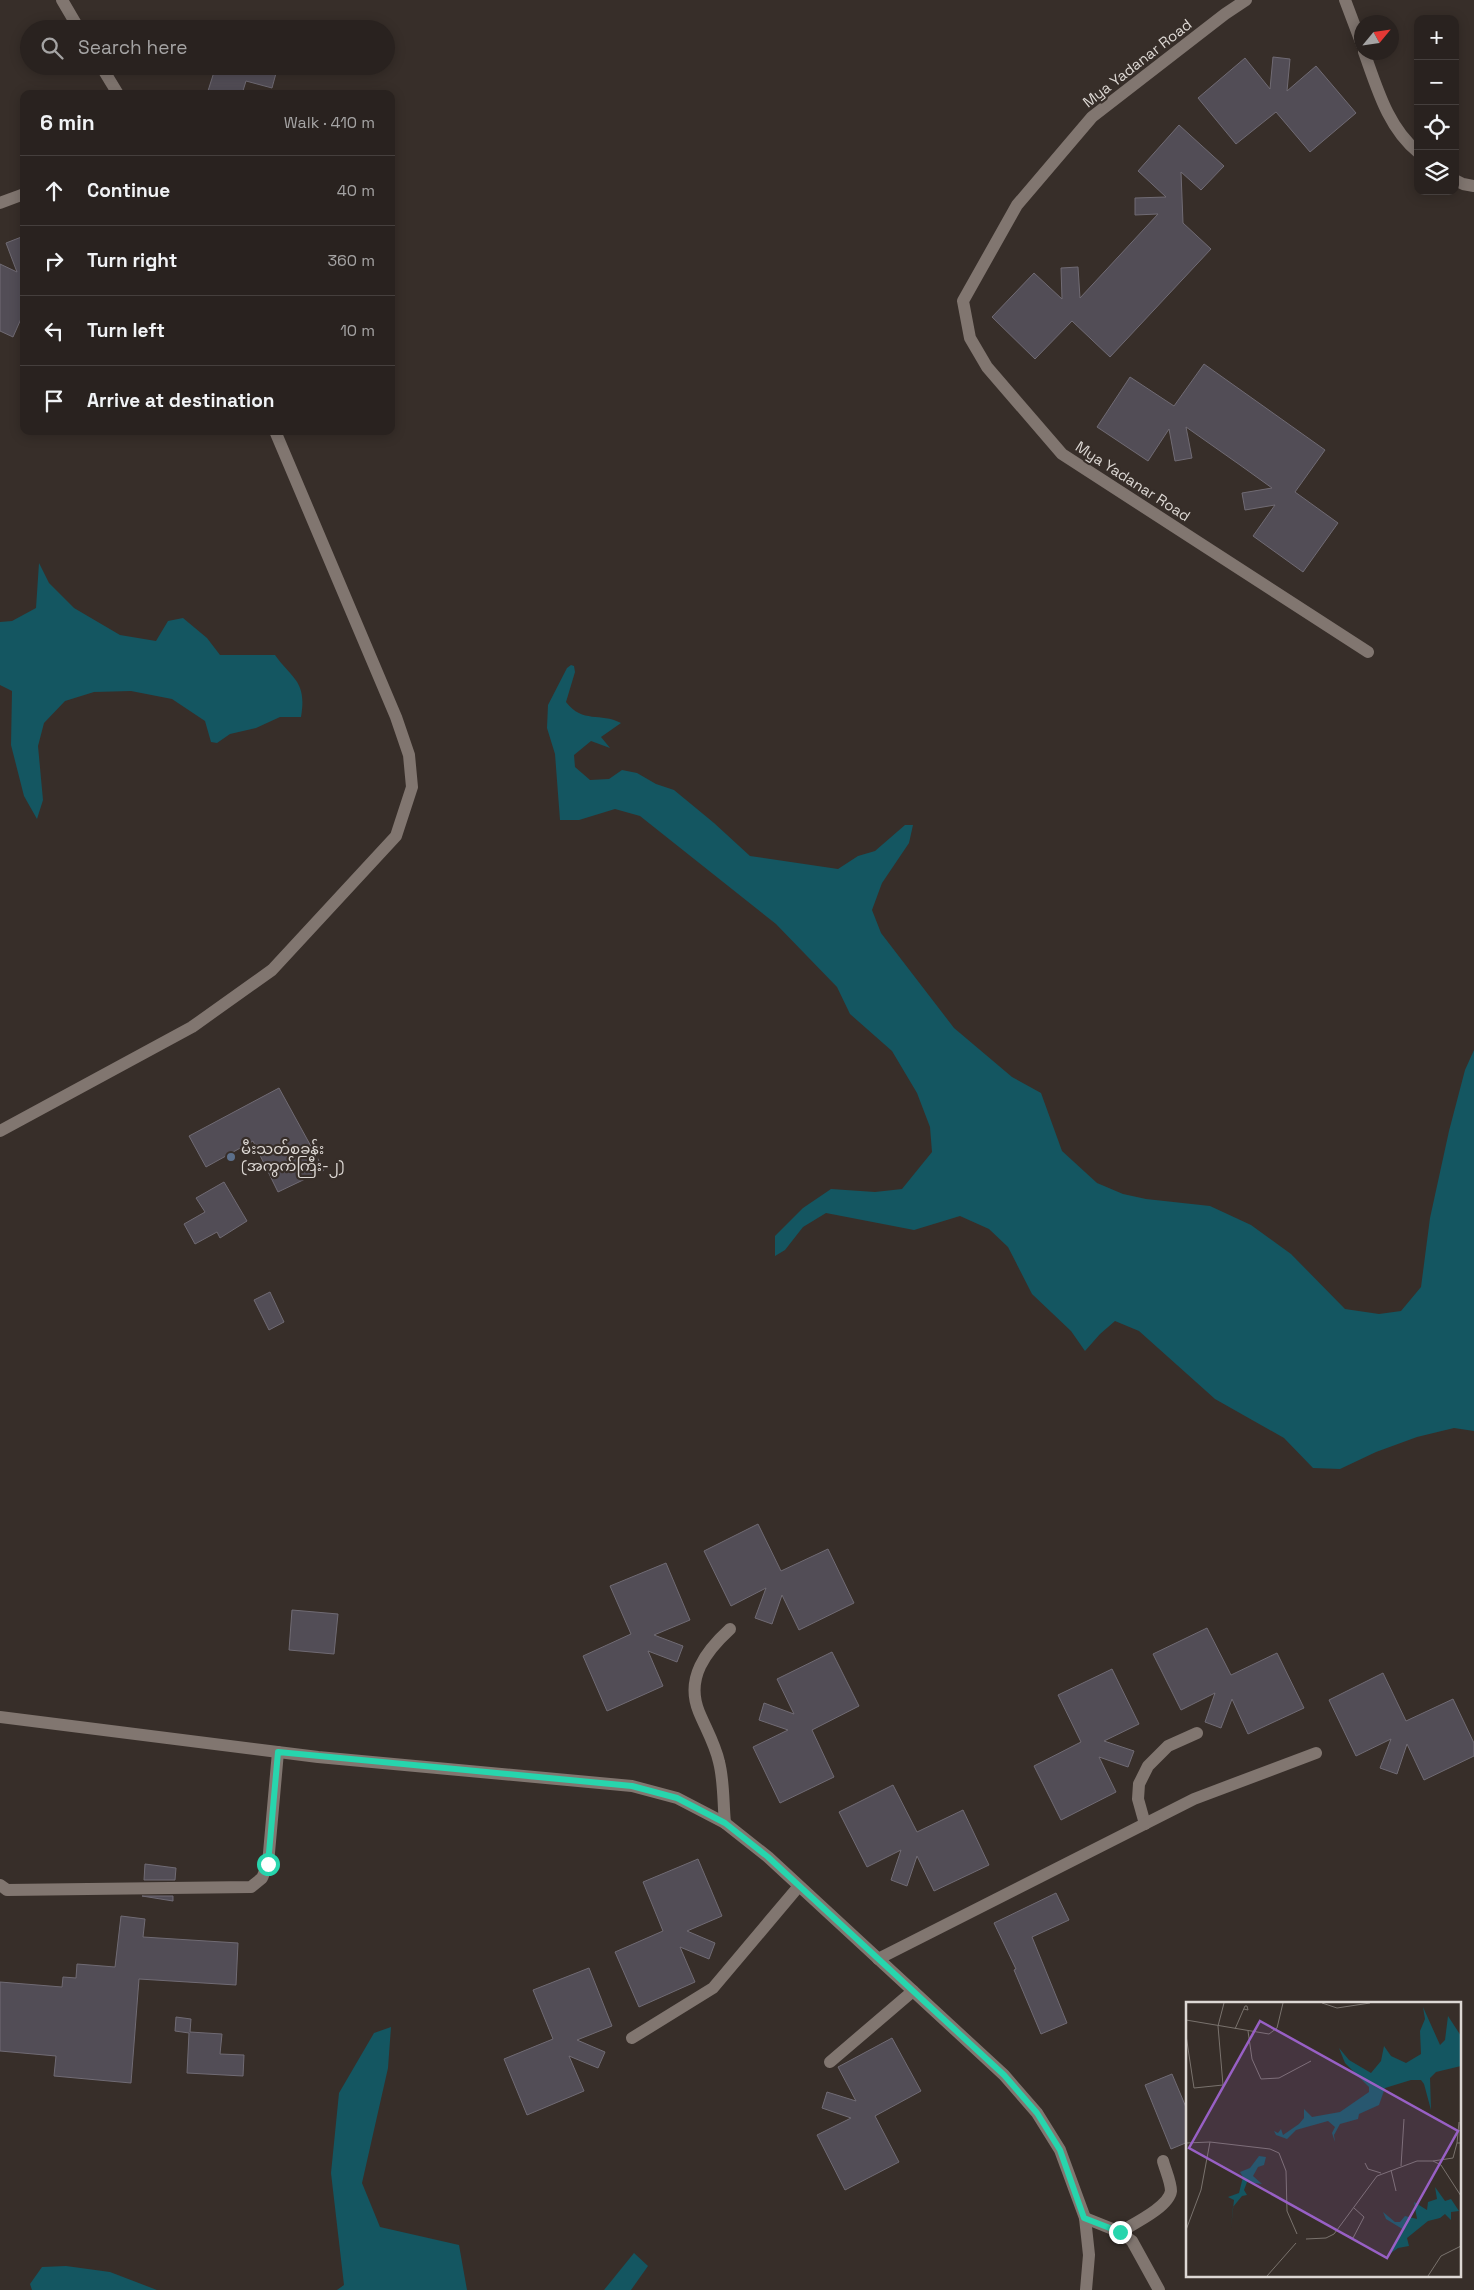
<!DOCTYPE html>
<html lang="en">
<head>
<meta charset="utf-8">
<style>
	body { margin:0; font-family:"Space Grotesk","Noto Sans Myanmar",sans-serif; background:#352f2c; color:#f1f3f6 }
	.controls { position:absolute; right:15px; top:15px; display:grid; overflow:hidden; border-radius:10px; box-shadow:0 2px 12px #0003 }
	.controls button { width:45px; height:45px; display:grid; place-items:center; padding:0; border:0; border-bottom:1px solid #453f3d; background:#29221f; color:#f1f3f6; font:25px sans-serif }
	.compass { position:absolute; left:1354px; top:15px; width:45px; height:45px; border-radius:50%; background:#29221f; box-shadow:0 2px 12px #0003; rotate:61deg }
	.stop { position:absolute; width:15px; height:15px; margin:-11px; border:4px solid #27d5ad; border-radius:50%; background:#fff }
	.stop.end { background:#27d5ad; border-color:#fff; box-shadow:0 1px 5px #0008 }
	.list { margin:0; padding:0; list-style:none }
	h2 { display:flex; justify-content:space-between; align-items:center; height:65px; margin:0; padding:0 20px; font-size:21px }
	h2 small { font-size:16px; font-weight:400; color:#a5a4a4 }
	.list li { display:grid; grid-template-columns:32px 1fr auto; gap:15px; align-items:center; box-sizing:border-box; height:70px; padding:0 20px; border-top:1px solid #453f3d }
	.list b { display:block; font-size:19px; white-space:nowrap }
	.list em { font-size:16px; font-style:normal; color:#a5a4a4 }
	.icon { flex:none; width:28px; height:28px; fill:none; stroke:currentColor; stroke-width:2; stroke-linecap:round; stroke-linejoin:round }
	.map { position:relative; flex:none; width:1474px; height:2290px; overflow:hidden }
	.search { position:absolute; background:#29221f; box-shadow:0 2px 12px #0003; left:20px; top:20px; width:375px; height:55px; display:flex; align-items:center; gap:12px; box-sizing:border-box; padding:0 18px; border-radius:28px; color:#a5a4a4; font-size:19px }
	.panel { position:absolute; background:#29221f; box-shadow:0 2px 12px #0003; left:20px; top:90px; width:375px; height:345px; border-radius:10px }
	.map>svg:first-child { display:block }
</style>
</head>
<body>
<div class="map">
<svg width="1474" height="2290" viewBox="0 0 1474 2290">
	<rect width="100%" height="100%" fill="#372e29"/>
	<g fill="#145661">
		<path d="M 39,563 L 49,583 L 74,608 L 120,635 L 156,641 L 168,621 L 183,618 L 207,638 L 220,655 L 275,655 C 293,680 307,681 301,717 L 280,717 L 256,728 L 230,734 L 217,743 L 211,742 L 205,721 L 172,699 L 131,691 L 94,692 L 65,701 L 44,723 L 38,746 L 43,800 L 37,819 L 24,796 L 11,745 L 12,691 L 0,685 L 0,622 L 12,621 L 36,608 Z"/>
		<path d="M 571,665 L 574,666 L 575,672 L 566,702 C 583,724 600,712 621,723 L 601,737 L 610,748 L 591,741 L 574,755 L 575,767 L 590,780 L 609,779 L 622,770 L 637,773 L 656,784 L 674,790 L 714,823 L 750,856 L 838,869 L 858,856 L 875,851 L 905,825 L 913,825 L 909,843 L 882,883 L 872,910 L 881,933 L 954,1028 L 1012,1077 L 1041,1093 L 1062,1151 L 1097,1183 L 1123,1194 L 1146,1199 L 1210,1206 L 1251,1225 L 1291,1254 L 1345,1309 L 1379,1314 L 1401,1311 L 1421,1287 L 1430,1218 L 1449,1131 L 1465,1070 L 1474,1050 L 1474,1431 L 1454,1428 L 1417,1437 L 1376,1452 L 1340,1469 L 1313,1468 L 1284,1438 L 1215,1399 L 1139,1331 L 1115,1321 L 1100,1334 L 1085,1351 L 1071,1331 L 1032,1294 L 1008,1247 L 989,1229 L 960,1216 L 914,1230 L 826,1213 L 803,1227 L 785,1250 L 775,1256 L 775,1236 L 803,1208 L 831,1189 L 875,1192 L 902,1189 L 932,1152 L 930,1127 L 917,1093 L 892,1051 L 850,1014 L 837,987 L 776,924 L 640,816 L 615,809 L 579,820 L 560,820 L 555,754 L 547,728 L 548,705 L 567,668 Z"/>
		<polygon points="391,2027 388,2068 362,2183 380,2227 459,2245 467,2290 337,2290 344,2285 331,2173 339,2093 374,2033"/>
		<polygon points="634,2253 648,2266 631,2290 604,2290"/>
		<polygon points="66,2266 110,2272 157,2290 166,2290 32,2290 30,2284 42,2267"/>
	</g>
	<g fill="#524d56" stroke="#706b74">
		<polygon points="1273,57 1290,59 1287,91 1316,66 1356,113 1310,152 1276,112 1236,144 1198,98 1245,58 1270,89"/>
		<polygon points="211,66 278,66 272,88 246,81 242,94 207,94 214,72 210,71"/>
		<polygon points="1179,125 1224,166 1201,190 1181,172 1183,223 1211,249 1110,357 1072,321 1035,359 992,317 1034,273 1062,299 1061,268 1078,267 1080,298 1158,214 1135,215 1135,198 1166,197 1138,171"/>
		<polygon points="24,236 24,312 13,337 0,331 0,264 17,272 6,243"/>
		<polygon points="1204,364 1325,450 1295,492 1338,523 1303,572 1253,536 1275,505 1245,510 1242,493 1272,488 1240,465 1186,427 1192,458 1175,461 1169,429 1148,461 1097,427 1130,377 1174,406"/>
		<polygon points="279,1088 324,1170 278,1192 253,1141 206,1167 189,1136"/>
		<polygon points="224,1182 247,1221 220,1238 217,1232 195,1244 184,1224 205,1212 196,1198"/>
		<polygon points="270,1292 284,1322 269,1330 254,1300"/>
		<polygon points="758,1524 781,1571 828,1549 854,1603 799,1630 782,1595 772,1624 755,1618 766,1588 731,1606 704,1551"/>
		<polygon points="666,1563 690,1620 654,1635 683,1646 677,1662 648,1651 663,1686 607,1711 583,1656 631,1634 610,1586"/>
		<polygon points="292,1610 338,1614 334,1654 289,1650"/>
		<polygon points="1207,1628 1231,1675 1277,1653 1304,1708 1248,1734 1232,1699 1221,1728 1205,1722 1215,1693 1181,1710 1153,1654"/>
		<polygon points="832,1652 859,1706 812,1730 834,1777 780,1803 753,1747 788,1730 759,1720 764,1703 794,1714 777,1679"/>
		<polygon points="1112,1669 1139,1724 1104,1741 1134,1751 1128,1767 1099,1757 1116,1792 1061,1820 1034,1766 1081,1742 1058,1695"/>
		<polygon points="1383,1673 1406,1721 1453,1699 1474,1743 1474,1756 1424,1780 1407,1744 1397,1774 1380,1768 1391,1739 1356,1756 1329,1700"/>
		<polygon points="893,1785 917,1832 963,1810 989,1865 934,1891 917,1856 907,1886 891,1880 901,1850 867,1867 839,1812"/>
		<polygon points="698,1859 722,1916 687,1931 715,1943 709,1959 680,1947 695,1982 639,2007 615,1952 663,1931 643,1882"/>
		<polygon points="145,1864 176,1868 175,1880 144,1880"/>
		<polygon points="1056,1893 1069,1920 1032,1937 1067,2023 1041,2034 1014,1970 1016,1969 994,1923"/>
		<polygon points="142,1896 173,1896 173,1901"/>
		<polygon points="121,1916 145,1919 143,1937 238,1943 236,1985 139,1979 131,2083 54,2076 56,2056 0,2051 0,1982 62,1987 63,1977 76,1978 77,1964 115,1967"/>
		<polygon points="589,1968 612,2026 577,2040 605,2052 598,2068 569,2056 584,2091 527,2115 504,2059 553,2039 533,1990"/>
		<polygon points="176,2017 191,2019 190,2032 222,2034 220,2054 244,2055 243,2076 187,2073 189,2033 175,2031"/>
		<polygon points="892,2038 921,2091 875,2116 899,2162 845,2190 817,2135 851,2118 822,2108 827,2092 856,2101 838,2067"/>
		<polygon points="1172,2074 1188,2112 1188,2142 1171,2149 1145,2085"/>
	</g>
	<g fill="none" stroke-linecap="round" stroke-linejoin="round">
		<g stroke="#817670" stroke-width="12">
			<polyline points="62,0 79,29"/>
			<polyline points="1246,0 1225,14 1092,117 1017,205 963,301 970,338 987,367 1062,454 1368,652"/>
			<polyline points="1345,0 1362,45"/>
			<path d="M 1364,52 C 1377,88 1388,128 1418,152"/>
			<polyline points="101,66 118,94"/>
			<polyline points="1455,180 1463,184 1474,186"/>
			<polyline points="0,203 24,194"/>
			<polyline points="0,1131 192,1027 272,970 396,836 412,787 409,755 396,717 275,431"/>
			<polyline points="0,1717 318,1757 632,1786 677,1798 725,1823 768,1857 1004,2075 1037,2113 1060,2150 1085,2218 1089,2255 1086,2290"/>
			<path d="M 725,1823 C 723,1803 724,1781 719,1762 C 715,1744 706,1729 699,1712 C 685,1678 706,1651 730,1629"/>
			<polyline points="1145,1824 1138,1799 1139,1784 1148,1766 1168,1746 1197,1733"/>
			<polyline points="0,1885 7,1890 251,1887 262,1878 268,1864 278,1752"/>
			<polyline points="878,1959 1194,1799 1316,1753"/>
			<polyline points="632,2038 713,1988 799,1886"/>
			<polyline points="830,2062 913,1991"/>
			<polyline points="1085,2218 1120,2232 1132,2241 1159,2290"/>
			<path d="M 1120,2232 C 1133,2224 1169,2207 1171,2191 C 1171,2182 1165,2169 1163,2161"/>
		</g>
	</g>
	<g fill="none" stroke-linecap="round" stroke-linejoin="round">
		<polyline stroke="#27d5ad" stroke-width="6" points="268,1864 278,1752 632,1786 677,1798 725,1823 768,1857 1004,2075 1037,2113 1060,2150 1084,2218 1120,2232"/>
	</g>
	<circle fill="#5c6f8a" stroke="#372e29" stroke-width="2" cx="231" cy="1157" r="5"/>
	<g text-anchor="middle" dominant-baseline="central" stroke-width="4.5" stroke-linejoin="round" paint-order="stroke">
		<g font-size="15" fill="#ddd8d4" stroke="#372e29">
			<text transform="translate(1137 63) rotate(-38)">Mya Yadanar Road</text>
			<text transform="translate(1133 481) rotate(33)">Mya Yadanar Road</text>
		</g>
		<g font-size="15" fill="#ddd8d4" stroke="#372e29" text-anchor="start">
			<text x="241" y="1148">မီးသတ်စခန်း<tspan x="241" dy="17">(အကွက်ကြီး-၂)</tspan></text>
		</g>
	</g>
	<g transform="translate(1186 2002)">
		<rect width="275" height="275" fill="#372e29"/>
		<path d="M 237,5 L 254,43 L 259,38 L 262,14 L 275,34 L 275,64 L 250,70 L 244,76 L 245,108 L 238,82 L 235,78 L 225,78 L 199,86 L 193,103 L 173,112 L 172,117 L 154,122 L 148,133 L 149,140 L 146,131 L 149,125 L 142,119 L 110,128 L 101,137 L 90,133 L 88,129 L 92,131 L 95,127 L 97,133 L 113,122 L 118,116 L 118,107 L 126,115 L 154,110 L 183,90 L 183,85 L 159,61 L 153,46 L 163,58 L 185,71 L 195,59 L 198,44 L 205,54 L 220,61 L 235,52 L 234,29 L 239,17 ZM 73,154 L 80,155 L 78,163 L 72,165 L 67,174 L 76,182 L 61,180 L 58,188 L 61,193 L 56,194 L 47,205 L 45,226 L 48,198 L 42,195 L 53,191 L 57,175 L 54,170 L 64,166 ZM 249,185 L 259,199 L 265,197 L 273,209 L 265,210 L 265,218 L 259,212 L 254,216 L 242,219 L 221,236 L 223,244 L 212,246 L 202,253 L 218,228 L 200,217 L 197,210 L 209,220 L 214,220 L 219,214 L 231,217 L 228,200 L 241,208 L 242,200 L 251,197 Z" fill="#145661"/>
		<path fill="none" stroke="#79726d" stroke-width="1" d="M 136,1 L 151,6 L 184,1M 0,18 L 83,32 L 91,26 L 97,1M 49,27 L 59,4 L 61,4 L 62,8 L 58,7M 62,29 L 66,57 L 75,77 L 93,76 L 125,59M 0,33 L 8,86 L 37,83 L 32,24 L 38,1M 0,141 L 24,140M 271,141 L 273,120M 247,159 L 267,156 L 271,141 L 275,141M 179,161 L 182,167 L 195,171M 215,164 L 218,117M 205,168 L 210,189M 0,228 L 15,188 L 24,140 L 84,147 L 93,151 L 100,169 L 101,209 L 111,232M 152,229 L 167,236 L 178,215 L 168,206M 120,237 L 140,236 L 148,232 L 191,174 L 231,159 L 247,159 L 255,163 L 275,194M 81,274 L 110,241M 242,274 L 255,254 L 275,244"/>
		<path fill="#9860c5" fill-opacity="0.15" stroke="#9860c5" stroke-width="2.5" d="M 74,19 L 272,129 L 201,256 L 3,146 Z"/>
		<rect width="275" height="275" fill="none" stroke="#ddd8d4" stroke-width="2.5"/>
	</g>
</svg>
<div class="controls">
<button>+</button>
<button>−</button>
<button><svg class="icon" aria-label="locate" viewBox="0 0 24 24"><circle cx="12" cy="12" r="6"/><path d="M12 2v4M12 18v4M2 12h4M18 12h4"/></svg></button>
<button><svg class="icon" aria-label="layers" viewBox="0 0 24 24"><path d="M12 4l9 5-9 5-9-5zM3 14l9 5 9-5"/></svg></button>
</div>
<svg class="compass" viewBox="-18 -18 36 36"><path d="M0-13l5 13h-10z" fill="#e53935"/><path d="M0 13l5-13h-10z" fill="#a5a4a4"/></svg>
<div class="stop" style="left:268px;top:1864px"></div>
<div class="stop end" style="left:1120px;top:2232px"></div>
<div class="search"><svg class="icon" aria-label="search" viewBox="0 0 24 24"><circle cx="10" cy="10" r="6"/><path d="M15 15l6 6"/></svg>Search here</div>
<section class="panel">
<h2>6 min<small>Walk · 410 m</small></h2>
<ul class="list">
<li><svg class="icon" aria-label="ahead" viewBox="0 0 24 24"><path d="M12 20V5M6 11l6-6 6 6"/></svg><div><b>Continue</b></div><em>40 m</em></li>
<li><svg class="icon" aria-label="right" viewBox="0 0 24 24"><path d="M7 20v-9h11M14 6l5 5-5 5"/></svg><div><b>Turn right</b></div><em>360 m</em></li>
<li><svg class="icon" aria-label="left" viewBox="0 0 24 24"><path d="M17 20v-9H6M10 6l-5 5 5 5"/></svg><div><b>Turn left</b></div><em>10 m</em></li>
<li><svg class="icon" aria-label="arrive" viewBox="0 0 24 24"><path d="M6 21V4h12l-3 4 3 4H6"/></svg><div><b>Arrive at destination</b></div></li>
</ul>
</section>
</div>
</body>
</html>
